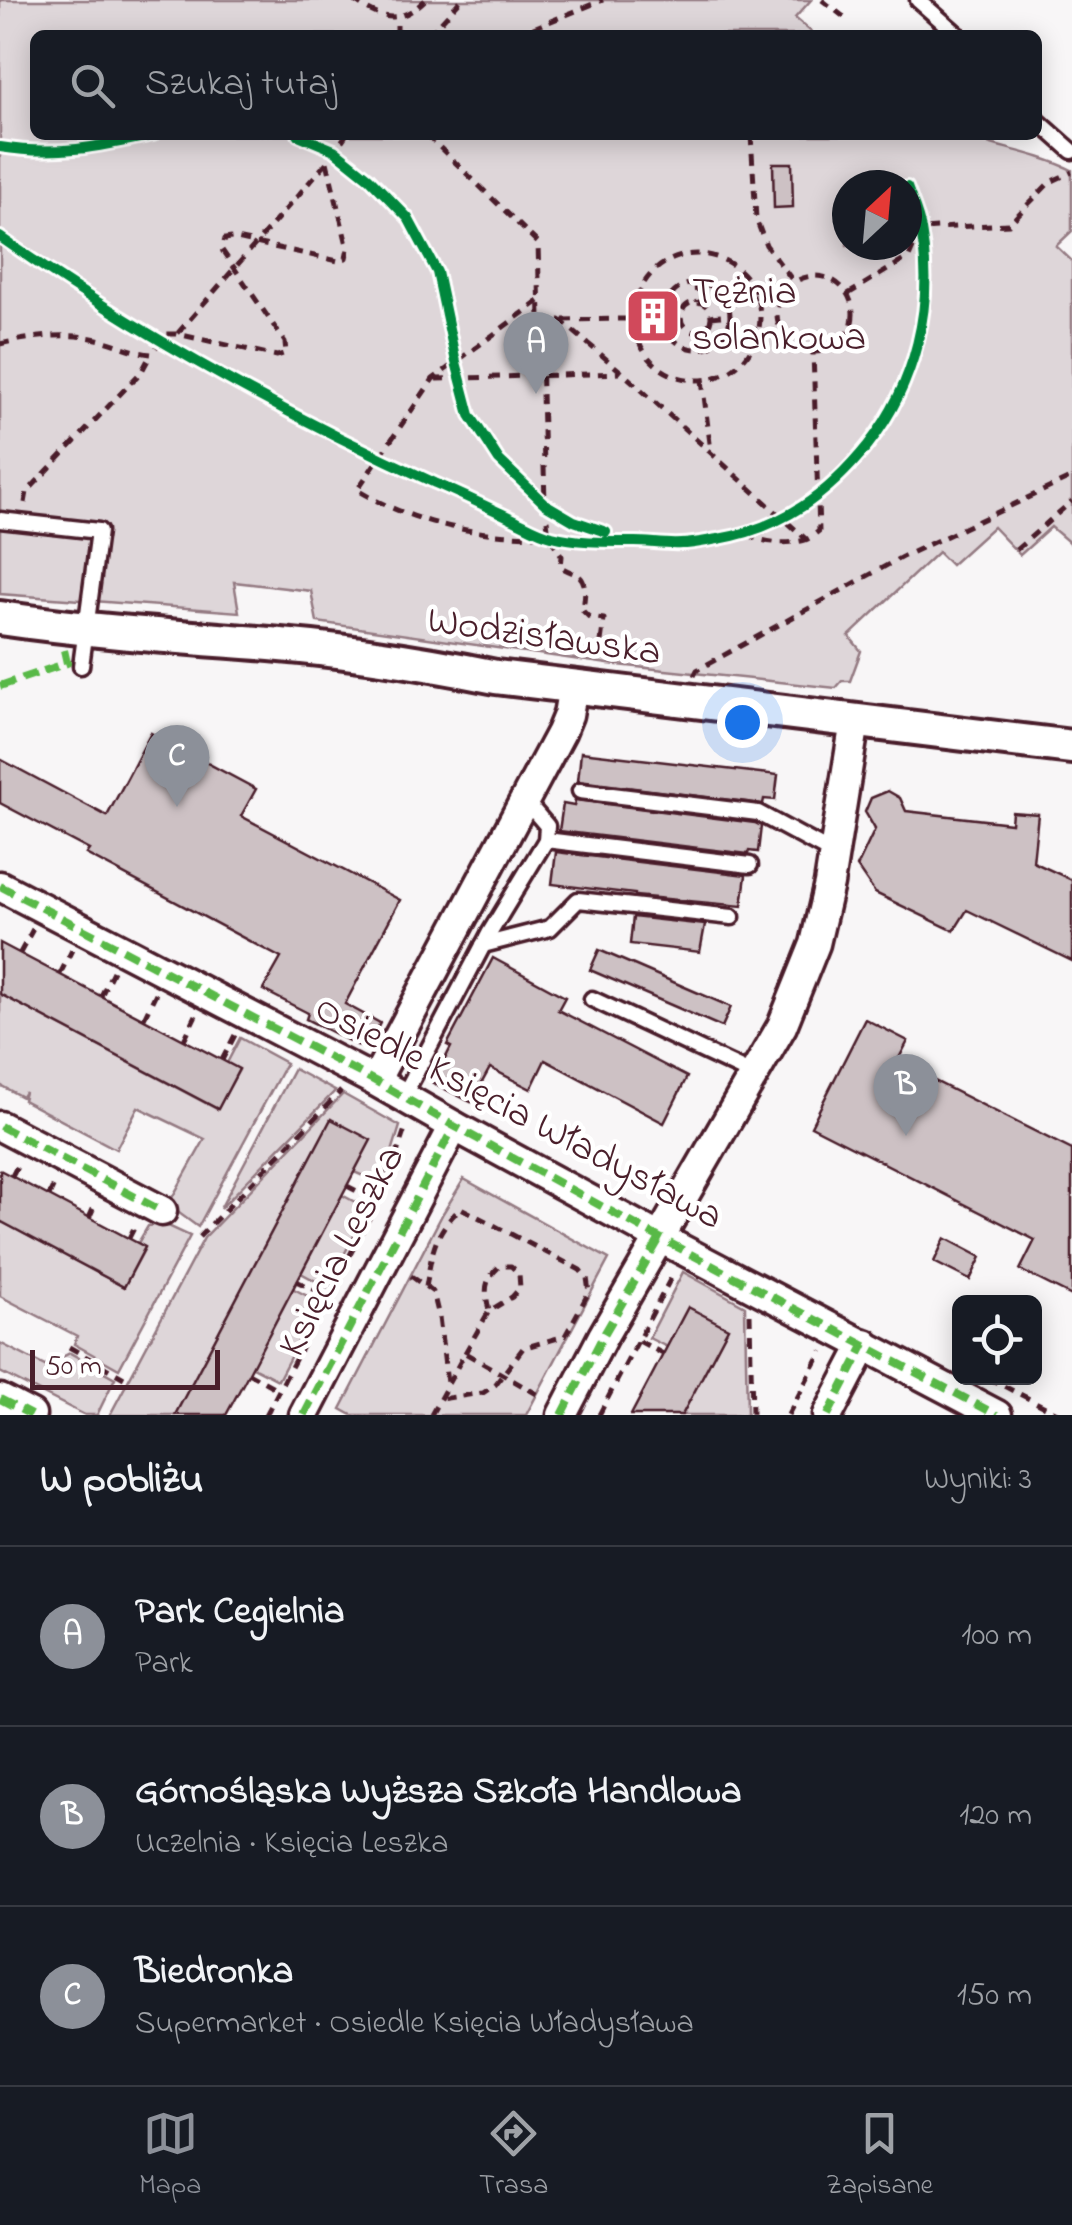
<!DOCTYPE html>
<html lang="pl">
<head>
<meta charset="utf-8">
<style>
	body { margin:0; font-family:"Indie Flower",sans-serif; background:#242831; color:#f1f3f6 }
	.controls { position:absolute; right:30px; bottom:30px; display:grid; overflow:hidden; border-radius:15px; box-shadow:0 5px 25px #0003 }
	.controls button { width:90px; height:90px; display:grid; place-items:center; padding:0; border:0; border-bottom:2px solid #363941; background:#171b24; color:#f1f3f6; font:50px sans-serif }
	.compass { position:absolute; left:832px; top:170px; width:90px; height:90px; border-radius:50%; background:#171b24; box-shadow:0 5px 25px #0003; rotate:26deg }
	.scale { position:absolute; left:30px; bottom:25px; width:190px; box-sizing:border-box; padding-left:10px; border:5px solid #4a1f2b; border-top:0; font-size:28px; line-height:35px; white-space:nowrap; color:#4a1f2b; -webkit-text-stroke:8px #fff; paint-order:stroke }
	.you { position:absolute; left:742px; top:722px; width:35px; height:35px; margin:-25px; border:8px solid #fff; border-radius:50%; background:#1a73e8; box-shadow:0 0 0 15px #1a73e833 }
	.badge { display:grid; place-items:center; width:65px; height:65px; border-radius:50%; background:#8c9099; color:#fff; font-size:32px; font-weight:700 }
	.pin { position:absolute; translate:-50% -82px; filter:drop-shadow(0 2px 5px #0008) }
	.pin::after { content:''; position:absolute; top:52px; width:35px; height:30px; background:inherit; clip-path:polygon(0 0,100% 0,50% 100%) }
	.list { margin:0; padding:0; list-style:none }
	h2 { display:flex; justify-content:space-between; align-items:center; height:130px; margin:0; padding:0 40px; font-size:42px }
	h2 small { font-size:32px; font-weight:400; color:#9ea1a6 }
	.list li { display:grid; grid-template-columns:65px 1fr auto; gap:30px; align-items:center; box-sizing:border-box; height:180px; padding:0 40px; border-top:2px solid #363941 }
	.list b { display:block; font-size:38px; white-space:nowrap }
	.list p { margin:0; font-size:32px; white-space:nowrap; color:#9ea1a6 }
	.list em { font-size:32px; font-style:normal; color:#9ea1a6 }
	.icon { flex:none; width:55px; height:55px; fill:none; stroke:currentColor; stroke-width:2; stroke-linecap:round; stroke-linejoin:round }
	.map { position:relative; flex:none; width:1072px; height:1415px; overflow:hidden }
	.search { position:absolute; background:#171b24; box-shadow:0 5px 25px #0003; left:30px; right:30px; top:30px; height:110px; display:flex; align-items:center; gap:25px; box-sizing:border-box; padding:0 35px; border-radius:15px; color:#9ea1a6; font-size:38px }
	.sheet { height:670px; background:#171b24 }
	nav { display:flex; justify-content:space-around; align-items:center; box-sizing:border-box; height:140px; border-top:2px solid #363941; background:#171b24; font-size:28px; color:#9ea1a6 }
	nav a { display:grid; justify-items:center; gap:5px }
	nav .on { color:#8c9099 }
	.map>svg:first-child { display:block }
</style>
</head>
<body>
<div class="map">
<svg width="1072" height="1415" viewBox="0 0 1072 1415">
	<rect width="100%" height="100%" fill="#f8f6f7"/>
	<filter id="ink" filterUnits="userSpaceOnUse"><feTurbulence type="fractalNoise" baseFrequency=".01" numOctaves="2"/><feDisplacementMap in="SourceGraphic" scale="20" xChannelSelector="R" yChannelSelector="G"/><feConvolveMatrix kernelMatrix="1 2 1 2 8 2 1 2 1" color-interpolation-filters="sRGB"/></filter>
	<g filter="url(#ink)">
		<g fill="#ded6d9" stroke="#947a82" stroke-width="2.5" fill-rule="evenodd">
			<path d="M 0,0 L 811,0 L 795,18 L 815,35 L 35,35 L 35,135 L 962,135 C 998,148 1037,153 1072,170 L 1072,231 L 1056,246 L 1072,261 L 1072,545 L 1051,527 L 1020,555 L 993,527 L 951,565 L 938,552 L 849,636 L 861,651 L 850,681 L 842,681 L 836,688 L 608,664 L 317,622 L 311,591 L 234,582 L 239,612 L 0,594 ZM 847,185 L 907,185 L 907,245 L 847,245 Z"/>
			<polygon points="0,994 217,1109 239,1070 227,1063 240,1038 286,1063 198,1227 168,1205 205,1139 138,1107 116,1149 23,1100 25,1092 22,1097 0,1085"/>
			<polygon points="294,1069 335,1091 220,1209"/>
			<polygon points="343,1094 400,1126 382,1184 354,1172 331,1120 175,1415 110,1415 204,1238"/>
			<polygon points="464,1179 609,1259 526,1415 352,1415 341,1409 443,1213"/>
			<polygon points="342,1195 368,1209 327,1287 301,1273"/>
			<polygon points="0,1221 124,1287 145,1248 138,1243 148,1226 162,1223 190,1236 119,1369 74,1344 77,1336 0,1296"/>
			<polygon points="683,1272 745,1306 747,1415 682,1415 727,1329 667,1347 649,1338"/>
			<polygon points="292,1288 319,1302 278,1380 251,1366"/>
			<polygon points="0,1343 45,1366 70,1353 115,1378 97,1415 85,1415 0,1372"/>
		</g>
		<g fill="#cdc1c4" stroke="#4a1f2b" stroke-width="2.5">
			<polygon points="773,163 792,163 793,207 774,208"/>
			<polygon points="151,733 256,789 241,816 400,900 345,1004 380,1023 376,1031 380,1034 371,1052 306,1019 308,1013 263,990 281,958 86,854 89,850 0,803 0,759 107,816"/>
			<polygon points="581,752 778,775 775,800 764,799 763,804 578,781"/>
			<polygon points="888,791 900,798 906,811 1011,823 1012,812 1038,814 1033,862 1072,880 1072,961 967,910 954,931 875,893 857,867 875,829 865,812 871,798"/>
			<polygon points="575,800 755,823 761,826 758,852 749,851 748,854 559,831 563,804 574,806"/>
			<polygon points="556,852 746,875 742,906 635,896 635,894 552,884"/>
			<polygon points="633,917 705,925 700,952 630,944"/>
			<polygon points="0,943 239,1069 218,1109 0,994"/>
			<polygon points="599,950 731,1007 722,1027 590,970"/>
			<polygon points="493,958 565,997 558,1010 687,1077 664,1123 545,1060 531,1089 490,1068 471,1102 433,1083 451,1047 447,1045"/>
			<polygon points="865,1019 908,1041 897,1062 1072,1150 1072,1296 1020,1270 1035,1240 811,1126"/>
			<polygon points="331,1119 371,1140 244,1382 226,1415 175,1415"/>
			<polygon points="0,1170 145,1247 124,1287 0,1221"/>
			<polygon points="945,1238 981,1257 970,1280 934,1262"/>
			<polygon points="688,1307 728,1328 682,1415 631,1415"/>
		</g>
		<g fill="none" stroke-linecap="round" stroke-linejoin="round">
			<g stroke="#4a1f2b" stroke-width="21">
				<g id="service">
					<polyline points="918,0 958,35"/>
					<polyline points="1037,120 1072,151"/>
					<polyline points="0,520 99,531 81,666"/>
					<polyline points="580,791 758,813 834,854"/>
					<polyline points="546,840 750,865"/>
					<polyline points="483,945 550,928 578,900 732,917"/>
					<polyline points="592,999 754,1075"/>
					<polyline points="403,1097 489,934 546,840 547,826 524,799"/>
				</g>
			</g>
			<g stroke="#4a1f2b" stroke-width="35">
				<g id="minor">
					<polyline points="0,886 375,1081 454,1126 660,1238 997,1415"/>
					<polyline points="375,1081 561,732 568,715 573,686"/>
					<polyline points="0,1126 162,1211"/>
					<polyline points="0,1399 31,1415"/>
					<polyline points="304,1415 454,1126"/>
					<polyline points="562,1415 603,1336 782,1026 815,944 829,884 855,721"/>
					<polyline points="828,1415 865,1344"/>
				</g>
			</g>
			<g stroke="#4a1f2b" stroke-width="40">
				<path id="tertiary" d="M 0,618 C 81,630 163,636 245,642 C 329,648 413,660 496,677 L 1072,747"/>
			</g>
			<g stroke="#4a1f2b" stroke-width="5" stroke-dasharray="10 8" stroke-linecap="butt">
				<path d="M 353,0 C 381,20 399,25 425,0"/>
				<polyline points="822,0 844,17"/>
				<polyline points="397,35 397,17"/>
				<polyline points="429,35 461,0"/>
				<polyline points="516,35 603,0"/>
				<path d="M 427,135 L 538,243 L 545,504 L 549,536 L 562,556 L 561,567 C 566,570 571,572 576,574 C 589,580 584,598 583,611 L 589,617 L 604,619 L 598,664"/>
				<polyline points="751,135 756,219 766,245 793,281"/>
				<circle cx="697" cy="317" r="63"/>
				<circle cx="815" cy="314" r="38"/>
				<polyline points="696,282 697,302"/>
				<circle cx="697" cy="316" r="33"/>
				<polyline points="848,294 909,257 921,229 1009,224 1050,182 1072,172"/>
				<path d="M 539,301 L 433,379 L 357,490 C 416,525 481,537 549,536"/>
				<circle cx="696" cy="317" r="15"/>
				<polyline points="729,305 758,296"/>
				<polyline points="711,317 730,315"/>
				<polyline points="541,320 560,320 624,374 807,540"/>
				<polyline points="563,320 681,318"/>
				<polyline points="729,326 759,330"/>
				<polyline points="178,333 327,162"/>
				<path d="M 0,344 C 31,337 65,332 97,339 C 115,343 132,352 151,354 L 167,334 L 177,334 L 277,356 L 286,353 L 285,342 L 222,250 L 225,239 L 232,238 L 338,261 L 346,258 L 348,249 L 327,162 L 346,135"/>
				<polyline points="436,379 620,373"/>
				<polyline points="702,380 711,451"/>
				<polyline points="25,503 27,492 142,371 151,354"/>
				<path d="M 747,534 C 761,543 788,545 805,540 C 809,539 815,534 819,531 L 813,352"/>
				<polyline points="1016,550 1072,501"/>
				<polyline points="694,676 697,670 902,557 1072,477"/>
				<polyline points="20,953 33,929"/>
				<polyline points="60,974 72,950"/>
				<polyline points="101,996 113,971"/>
				<polyline points="144,1018 156,993"/>
				<polyline points="184,1040 196,1015"/>
				<polyline points="222,1060 235,1035"/>
				<polyline points="12,1176 18,1164"/>
				<polyline points="347,1186 378,1202"/>
				<polyline points="49,1196 55,1183"/>
				<polyline points="89,1218 95,1205"/>
				<polyline points="199,1237 341,1091"/>
				<polyline points="129,1238 135,1226"/>
				<polyline points="411,1276 433,1292 439,1317 447,1383"/>
				<polyline points="296,1281 329,1296"/>
				<path d="M 426,1287 C 432,1252 434,1232 461,1208 L 580,1270 L 587,1278 L 589,1292 L 565,1336 L 523,1348 L 495,1385 L 483,1393 L 440,1399"/>
				<polyline points="750,1314 752,1415"/>
				<polyline points="639,1341 663,1354"/>
				<polyline points="69,1347 124,1378"/>
				<path d="M 465,1353 L 489,1311 L 512,1297 L 520,1288 L 519,1274 L 511,1266 L 500,1266 C 483,1281 485,1290 489,1311"/>
				<polyline points="248,1373 279,1390"/>
				<polyline points="988,1378 1061,1415"/>
				<polyline points="266,1415 386,1186 406,1126"/>
				<polyline points="431,1415 465,1353 544,1398"/>
				<polyline points="599,1415 673,1274"/>
				<polyline points="788,1415 822,1351"/>
			</g>
			<use href="#service" stroke="#fff" stroke-width="14"/>
			<use href="#minor" stroke="#fff" stroke-width="28"/>
			<use href="#tertiary" stroke="#fff" stroke-width="32"/>
			<g stroke="#58b947" stroke-width="8" stroke-dasharray="15 8" stroke-linecap="butt">
				<polyline points="0,686 67,663 64,650"/>
				<polyline points="0,886 375,1081 454,1126 660,1238 997,1415"/>
				<polyline points="0,1126 162,1211"/>
				<polyline points="0,1399 31,1415"/>
				<polyline points="304,1415 454,1126"/>
				<polyline points="562,1415 603,1336 660,1238"/>
				<polyline points="828,1415 865,1344"/>
			</g>
			<g stroke="#fff" stroke-width="16">
				<g id="cycleway">
					<polyline points="298,135 334,150 369,178 408,218 437,272 456,362 470,415 499,460 545,504 574,521 606,532"/>
					<path d="M 0,147 C 56,156 99,147 153,135"/>
					<path d="M 0,237 C 138,334 281,413 435,483 C 461,494 486,506 511,518 C 524,524 538,533 552,536 C 580,543 607,542 635,542 C 650,542 666,545 681,544 C 693,544 706,541 718,539 C 782,528 828,495 868,445 C 915,385 935,305 921,230 C 919,216 912,201 907,187"/>
				</g>
			</g>
			<use href="#cycleway" stroke="#00873e" stroke-width="10"/>
		</g>
	</g>
	<defs>
		<g id="building-square" transform="scale(2.875)"><rect x="-9" y="-9" width="18" height="18" rx="4" fill="#d1495b" stroke="#fff"/><path d="M-4-6H4V6H1V3H-1V6H-4ZM-2.5-4.3h1.7v1.8h-1.7ZM.8-4.3h1.7v1.8H.8ZM-2.5-1h1.7V.8h-1.7ZM.8-1h1.7V.8H.8Z" fill="#fff"/></g>
	</defs>
	<g fill-rule="evenodd">
		<use href="#building-square" x="653" y="316"/>
	</g>
	<g text-anchor="middle" dominant-baseline="central" stroke-width="9" stroke-linejoin="round" paint-order="stroke">
		<g font-size="40" fill="#4a1f2b" stroke="#fff" text-anchor="start">
			<text x="692" y="293">Tężnia<tspan x="692" dy="46">solankowa</tspan></text>
		</g>
		<g font-size="40" fill="#4a1f2b" stroke="#fff">
			<text transform="translate(544 638) rotate(8)">Wodzisławska</text>
			<text transform="translate(518 1114) rotate(28)">Osiedle Księcia Władysława</text>
			<text transform="translate(343 1252) rotate(-63)">Księcia Leszka</text>
		</g>
	</g>
</svg>
<div class="controls">
<button><svg class="icon" aria-label="locate" viewBox="0 0 24 24"><circle cx="12" cy="12" r="6"/><path d="M12 2v4M12 18v4M2 12h4M18 12h4"/></svg></button>
</div>
<svg class="compass" viewBox="-18 -18 36 36"><path d="M0-13l5 13h-10z" fill="#e53935"/><path d="M0 13l5-13h-10z" fill="#9ea1a6"/></svg>
<div class="scale">50 m</div>
<div class="you"></div>
<div class="pin badge" style="left:536px;top:394px">A</div>
<div class="pin badge" style="left:906px;top:1136px">B</div>
<div class="pin badge" style="left:177px;top:807px">C</div>
<div class="search"><svg class="icon" aria-label="search" viewBox="0 0 24 24"><circle cx="10" cy="10" r="6"/><path d="M15 15l6 6"/></svg>Szukaj tutaj</div>
</div>
<section class="sheet">
<h2>W pobliżu<small>Wyniki: 3</small></h2>
<ul class="list">
<li><span class="badge">A</span><div><b>Park Cegielnia</b><p>Park</p></div><em>100 m</em></li>
<li><span class="badge">B</span><div><b>Górnośląska Wyższa Szkoła Handlowa</b><p>Uczelnia · Księcia Leszka</p></div><em>120 m</em></li>
<li><span class="badge">C</span><div><b>Biedronka</b><p>Supermarket · Osiedle Księcia Władysława</p></div><em>150 m</em></li>
</ul>
</section>
<nav>
<a class="on"><svg class="icon" aria-label="map" viewBox="0 0 24 24"><path d="M3 6l6-2 6 2 6-2v14l-6 2-6-2-6 2zM9 4v14M15 6v14"/></svg>Mapa</a>
<a><svg class="icon" aria-label="directions" viewBox="0 0 24 24"><path d="M12 3l9 9-9 9-9-9zM9 14v-3h6M13 9l2 2-2 2"/></svg>Trasa</a>
<a><svg class="icon" aria-label="saved" viewBox="0 0 24 24"><path d="M7 4h10v16l-5-4-5 4z"/></svg>Zapisane</a>
</nav>
</body>
</html>
